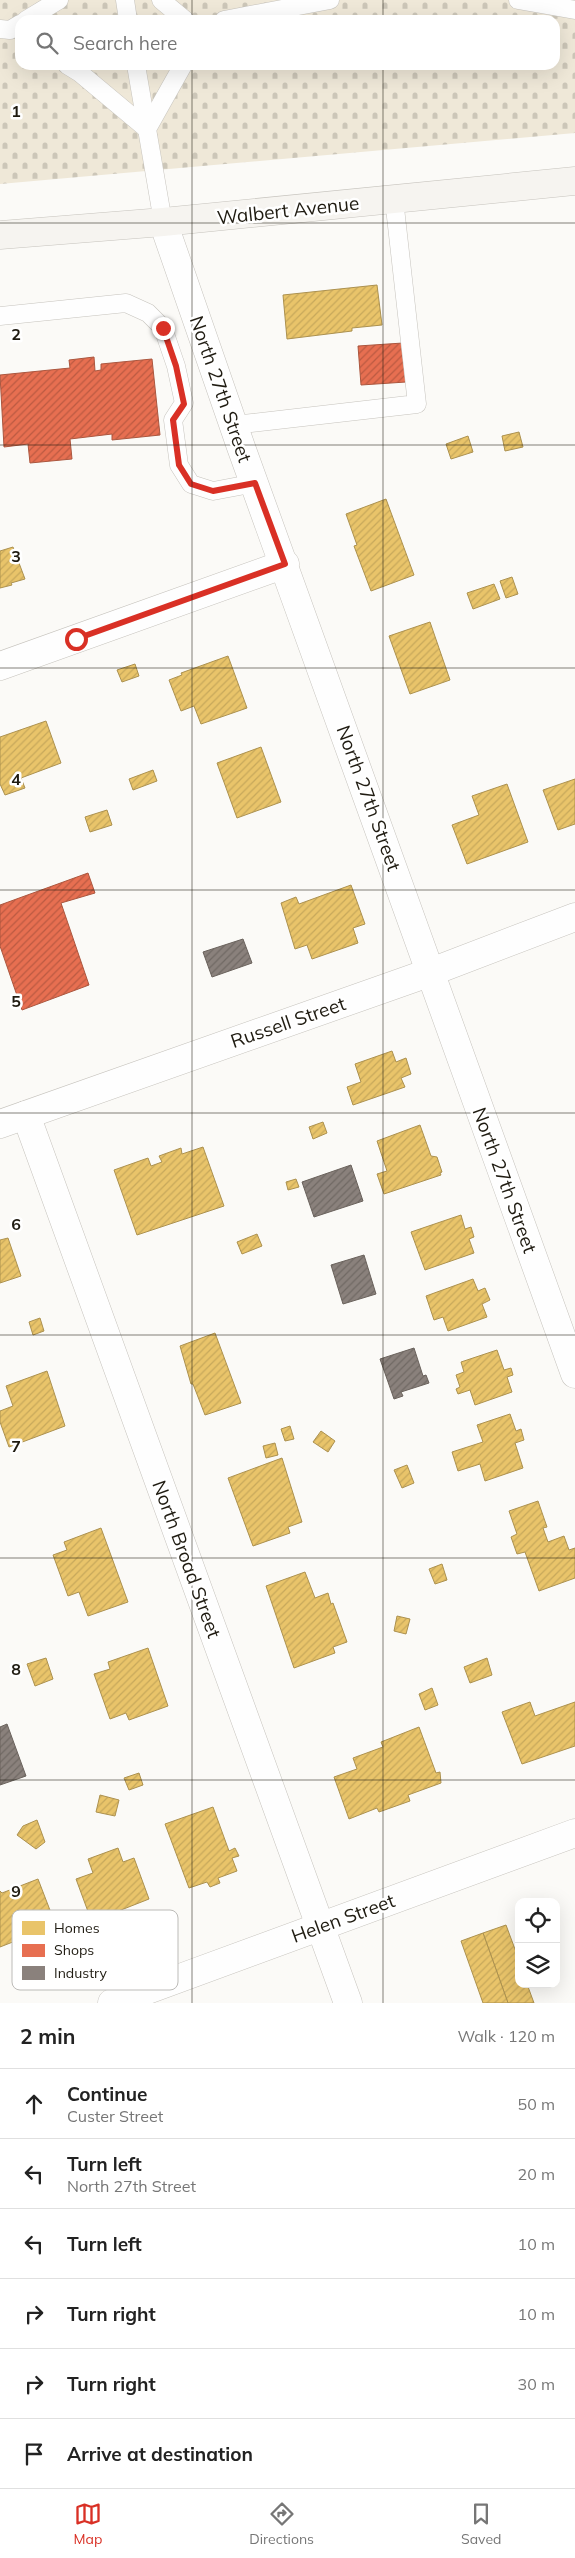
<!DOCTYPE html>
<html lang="en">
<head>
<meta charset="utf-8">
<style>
	body { margin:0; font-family:Mulish,sans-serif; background:#f6f6f6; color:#222 }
	.controls { position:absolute; right:15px; bottom:15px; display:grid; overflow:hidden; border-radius:10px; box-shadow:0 5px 20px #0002 }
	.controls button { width:45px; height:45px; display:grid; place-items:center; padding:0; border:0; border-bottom:1px solid #e0e0e0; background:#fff; color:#222; font:25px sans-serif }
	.stop { position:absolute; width:15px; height:15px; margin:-11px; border:4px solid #d93025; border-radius:50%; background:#fff }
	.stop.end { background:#d93025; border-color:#fff; box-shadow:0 1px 5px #0008 }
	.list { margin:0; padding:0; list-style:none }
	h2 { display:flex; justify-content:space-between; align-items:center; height:65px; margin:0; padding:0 20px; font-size:21px }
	h2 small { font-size:16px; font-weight:400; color:#767676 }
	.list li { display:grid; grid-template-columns:32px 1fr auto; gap:15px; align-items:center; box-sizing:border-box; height:70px; padding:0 20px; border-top:1px solid #e0e0e0 }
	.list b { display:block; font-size:19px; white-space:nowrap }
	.list p { margin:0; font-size:16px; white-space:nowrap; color:#767676 }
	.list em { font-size:16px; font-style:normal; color:#767676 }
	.icon { flex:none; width:28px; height:28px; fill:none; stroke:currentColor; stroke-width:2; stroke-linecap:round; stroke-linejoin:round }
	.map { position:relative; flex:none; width:575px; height:2003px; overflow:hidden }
	.search { position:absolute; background:#fff; box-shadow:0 5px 20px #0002; left:15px; right:15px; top:15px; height:55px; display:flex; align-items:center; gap:12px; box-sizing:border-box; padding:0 18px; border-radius:15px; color:#767676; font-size:19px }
	.sheet { height:485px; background:#fff }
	nav { display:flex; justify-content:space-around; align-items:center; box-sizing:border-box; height:70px; border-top:1px solid #e0e0e0; background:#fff; font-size:14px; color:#767676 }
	nav a { display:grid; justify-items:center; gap:2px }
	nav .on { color:#d93025 }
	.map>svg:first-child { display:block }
</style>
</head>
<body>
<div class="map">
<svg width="575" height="2003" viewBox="0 0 575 2003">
	<defs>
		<pattern id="cemetery-stones" width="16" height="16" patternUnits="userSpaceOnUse" patternTransform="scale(1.25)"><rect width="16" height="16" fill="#efe8d8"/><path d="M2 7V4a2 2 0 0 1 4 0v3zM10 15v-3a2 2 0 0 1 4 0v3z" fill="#ccc6b8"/></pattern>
		<pattern id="homes-hatch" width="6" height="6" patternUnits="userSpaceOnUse" patternTransform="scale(1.25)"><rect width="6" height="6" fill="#e9c46a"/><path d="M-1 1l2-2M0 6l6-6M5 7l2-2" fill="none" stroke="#c7a85b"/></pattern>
		<pattern id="shops-hatch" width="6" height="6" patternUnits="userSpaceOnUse" patternTransform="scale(1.25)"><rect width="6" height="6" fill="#e76f51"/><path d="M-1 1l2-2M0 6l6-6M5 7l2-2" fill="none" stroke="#bb5a42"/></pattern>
		<pattern id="industry-hatch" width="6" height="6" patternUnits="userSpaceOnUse" patternTransform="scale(1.25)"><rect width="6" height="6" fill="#8a817c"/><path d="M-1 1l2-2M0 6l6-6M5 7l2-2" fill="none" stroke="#706964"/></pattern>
	</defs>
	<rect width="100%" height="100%" fill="#fbfaf7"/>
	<path fill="url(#cemetery-stones)" fill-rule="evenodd" d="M 0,0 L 575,0 L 575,133 L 0,184 ZM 20,20 L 555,20 L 555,65 L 20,65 Z"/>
	<g fill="url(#homes-hatch)" stroke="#ac914f">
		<polygon points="377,285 382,325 352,328 352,331 287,339 283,295"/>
		<polygon points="519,432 523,447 505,451 502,436"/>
		<polygon points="468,436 473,452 451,459 446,444"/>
		<polygon points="386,499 414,575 371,591 354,546 357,545 346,514"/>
		<polygon points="13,547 25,579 11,583 12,585 0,588 0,551"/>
		<polygon points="512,577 518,594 506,598 500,581"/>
		<polygon points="494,584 500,599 473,609 467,593"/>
		<polygon points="430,622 450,680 410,694 389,636"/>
		<polygon points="228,656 247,708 201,724 194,706 181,711 169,680 182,675 181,673"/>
		<polygon points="135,664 139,676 122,682 117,670"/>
		<polygon points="46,721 61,763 21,778 25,788 5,795 0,784 0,737"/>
		<polygon points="261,747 281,802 237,818 217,763"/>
		<polygon points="153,770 157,781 133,790 129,779"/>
		<polygon points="575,779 575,824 558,830 543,790"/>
		<polygon points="507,784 528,842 467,864 452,825 479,815 472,796"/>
		<polygon points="107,810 112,825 90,832 85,817"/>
		<polygon points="351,885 365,924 353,928 358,943 312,959 307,945 295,949 281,903 296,897 299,904"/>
		<polygon points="392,1051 396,1062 406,1058 411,1074 401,1078 405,1087 353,1105 347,1087 361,1082 355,1064"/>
		<polygon points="323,1122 327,1133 313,1139 309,1127"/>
		<polygon points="420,1125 431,1156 437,1157 442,1172 440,1173 441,1175 384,1194 377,1174 387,1171 377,1141"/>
		<polygon points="203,1147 224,1206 137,1235 114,1170 148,1158 151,1166 162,1162 159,1156 181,1148 182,1154"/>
		<polygon points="296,1179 299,1187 288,1190 286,1182"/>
		<polygon points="461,1215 465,1229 471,1227 474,1237 469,1239 474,1253 425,1270 411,1232"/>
		<polygon points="257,1234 262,1246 242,1254 237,1242"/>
		<polygon points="8,1238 21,1276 0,1283 0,1240"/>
		<polygon points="473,1279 478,1291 485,1288 490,1300 482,1304 487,1317 448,1331 443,1317 434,1320 426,1296"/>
		<polygon points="40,1318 44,1331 33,1335 29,1322"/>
		<polygon points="215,1333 241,1403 205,1415 193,1384 191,1384 180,1346"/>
		<polygon points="497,1350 504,1370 511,1368 513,1375 507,1377 512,1392 475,1405 470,1390 458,1394 456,1389 460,1387 456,1375 464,1372 461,1362"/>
		<polygon points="47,1371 65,1426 9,1447 0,1422 0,1411 13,1406 6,1386"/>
		<polygon points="510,1414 516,1431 521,1429 524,1440 515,1443 523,1468 485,1481 480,1464 458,1471 452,1452 483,1442 477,1425"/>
		<polygon points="290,1426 294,1439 285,1441 281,1429"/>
		<polygon points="321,1431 335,1441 328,1452 313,1442"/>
		<polygon points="275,1443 278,1455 266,1458 263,1446"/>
		<polygon points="282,1458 302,1522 288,1527 290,1533 253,1546 228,1478"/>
		<polygon points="407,1465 414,1483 402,1488 394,1470"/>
		<polygon points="538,1501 547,1527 543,1528 548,1542 564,1536 569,1550 575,1548 575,1578 539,1591 525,1552 517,1554 511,1537 517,1534 509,1511"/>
		<polygon points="101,1528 128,1602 88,1616 79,1592 68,1596 53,1555 67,1550 64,1542"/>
		<polygon points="442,1564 447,1580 435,1584 429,1569"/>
		<polygon points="305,1572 315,1598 328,1593 331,1604 333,1603 347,1642 333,1647 335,1653 294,1668 266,1586"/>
		<polygon points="397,1616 410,1619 406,1634 394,1631"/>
		<polygon points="148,1648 168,1706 129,1720 126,1713 110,1719 94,1674 110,1669 108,1662"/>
		<polygon points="46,1658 53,1679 35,1686 27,1664"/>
		<polygon points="487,1658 492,1675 470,1683 464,1667"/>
		<polygon points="432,1688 438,1705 425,1710 419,1694"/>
		<polygon points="530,1702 535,1716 575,1702 575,1746 522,1764 502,1712"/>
		<polygon points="419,1727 436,1773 440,1772 441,1783 408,1795 410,1801 379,1812 377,1808 349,1819 334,1777 357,1769 353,1758 383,1747 381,1742"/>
		<polygon points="139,1773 143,1785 129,1790 124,1778"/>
		<polygon points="100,1795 119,1800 115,1816 96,1812"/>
		<polygon points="213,1807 229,1851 235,1848 239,1856 232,1858 237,1871 218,1878 220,1883 210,1887 207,1882 189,1888 165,1824"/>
		<polygon points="37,1820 45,1842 36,1849 17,1835 23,1826"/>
		<polygon points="118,1848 123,1862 134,1858 149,1899 88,1923 87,1918 90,1917 76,1879 93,1873 88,1859"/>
		<polygon points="38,1879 58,1931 25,1943 23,1938 0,1947 0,1891 2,1893"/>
		<polygon points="506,1925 519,1960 519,1984 527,1984 534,2003 508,2003 483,1933"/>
		<polygon points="483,1933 508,2003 483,2003 461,1941"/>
	</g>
	<g fill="url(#shops-hatch)" stroke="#ab563e">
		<polygon points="403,343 406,382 361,385 358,346"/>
		<polygon points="94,357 95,371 101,370 101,364 152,359 160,435 112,440 112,434 70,439 72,459 30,463 28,444 4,447 0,375 70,368 69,360"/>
		<polygon points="88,873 95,893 61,903 89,985 22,1010 0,946 0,905"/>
	</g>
	<g fill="url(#industry-hatch)" stroke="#6a625c">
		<polygon points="243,939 252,963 212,977 203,952"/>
		<polygon points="351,1165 363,1201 314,1217 302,1182"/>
		<polygon points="364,1255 376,1294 343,1304 331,1265"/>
		<polygon points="414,1348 423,1376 426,1375 429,1383 401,1392 403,1396 394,1399 380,1359"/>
		<polygon points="7,1724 26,1776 0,1785 0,1727"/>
	</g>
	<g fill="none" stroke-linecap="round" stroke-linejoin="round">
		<g stroke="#c6c3bd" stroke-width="19">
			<g id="service">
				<polyline points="125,0 128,20"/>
				<polyline points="161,0 185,20"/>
				<polyline points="518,0 575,10"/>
				<polyline points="26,20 59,0"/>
				<polyline points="224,20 330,0"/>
				<polyline points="0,29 10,30 20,24"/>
				<polyline points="67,65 80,73 147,129"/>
				<polyline points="136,65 147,129"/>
				<polyline points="163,222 147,129 183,65"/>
				<polyline points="0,316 126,303 148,313 163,328 176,366 184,403 173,420 179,465 191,484 213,491 255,483"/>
				<polyline points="234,425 417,404 394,199"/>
			</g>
		</g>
		<g stroke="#c6c3bd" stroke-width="29">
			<g id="minor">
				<polyline points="163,222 241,447 575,1374"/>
				<polyline points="0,666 285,564"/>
				<polyline points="26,1115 348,2003"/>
				<polyline points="0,1124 431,972 575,917"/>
				<polyline points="112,2003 575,1833"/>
			</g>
		</g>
		<g stroke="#c6c3bd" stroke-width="29">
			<polyline id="secondary" points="0,235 163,222 575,181"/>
		</g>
		<use href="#service" stroke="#fefefe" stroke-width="18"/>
		<use href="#minor" stroke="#fefefe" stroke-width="28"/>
		<use href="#secondary" stroke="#f6f4f0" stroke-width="28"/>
	</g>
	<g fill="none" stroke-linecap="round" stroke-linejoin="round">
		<polyline stroke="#d93025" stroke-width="6" points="76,639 285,564 255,483 213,491 191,484 179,465 173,420 184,404 176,366 163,328"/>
	</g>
	<path fill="none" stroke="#1f1b11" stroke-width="1" stroke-opacity="0.55" d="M 192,0 L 192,20M 383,0 L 383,20M 192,65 L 192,2003M 383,65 L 383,2003M 0,223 L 575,223M 0,445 L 575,445M 0,668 L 575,668M 0,890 L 575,890M 0,1113 L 575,1113M 0,1335 L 575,1335M 0,1558 L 575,1558M 0,1780 L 575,1780"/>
	<g text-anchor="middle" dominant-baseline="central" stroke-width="5" stroke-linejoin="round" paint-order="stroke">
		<g font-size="19" fill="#1f1b11" stroke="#fff">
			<text transform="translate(288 210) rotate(-6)">Walbert Avenue</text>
			<text transform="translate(221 389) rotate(71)">North 27th Street</text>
			<text transform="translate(369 798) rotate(70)">North 27th Street</text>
			<text transform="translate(288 1022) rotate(-19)">Russell Street</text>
			<text transform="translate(505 1180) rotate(70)">North 27th Street</text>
			<text transform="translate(187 1559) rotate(70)">North Broad Street</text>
			<text transform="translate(343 1918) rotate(-20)">Helen Street</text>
		</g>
	</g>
	<rect x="12" y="1910" width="166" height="80" rx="8" fill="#fff" stroke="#bcbbb8" stroke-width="1"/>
	<rect x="22" y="1921" width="23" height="14" fill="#e9c46a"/>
	<rect x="22" y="1944" width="23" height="13" fill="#e76f51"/>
	<rect x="22" y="1966" width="23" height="14" fill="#8a817c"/>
	<g font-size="14" fill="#1f1b11">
		<text x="54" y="1933">Homes</text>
		<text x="54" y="1955">Shops</text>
		<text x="54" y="1978">Industry</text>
	</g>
	<g font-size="16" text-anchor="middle" font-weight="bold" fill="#1f1b11" stroke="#fff" stroke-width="5" stroke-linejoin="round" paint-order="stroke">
		<text x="16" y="117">1</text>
		<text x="16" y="340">2</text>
		<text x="16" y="562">3</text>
		<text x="16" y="785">4</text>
		<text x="16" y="1007">5</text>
		<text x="16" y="1230">6</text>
		<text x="16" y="1452">7</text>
		<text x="16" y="1675">8</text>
		<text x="16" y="1897">9</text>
	</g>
</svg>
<div class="controls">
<button><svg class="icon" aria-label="locate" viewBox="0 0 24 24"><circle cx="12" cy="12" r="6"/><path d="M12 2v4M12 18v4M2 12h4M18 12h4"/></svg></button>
<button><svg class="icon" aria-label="layers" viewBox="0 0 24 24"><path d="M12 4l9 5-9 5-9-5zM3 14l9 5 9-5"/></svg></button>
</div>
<div class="stop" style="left:76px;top:639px"></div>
<div class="stop end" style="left:163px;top:328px"></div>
<div class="search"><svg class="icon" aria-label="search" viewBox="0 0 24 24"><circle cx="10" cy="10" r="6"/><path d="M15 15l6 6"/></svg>Search here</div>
</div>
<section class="sheet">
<h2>2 min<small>Walk · 120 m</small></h2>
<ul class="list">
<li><svg class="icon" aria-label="ahead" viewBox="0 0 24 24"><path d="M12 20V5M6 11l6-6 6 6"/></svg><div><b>Continue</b><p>Custer Street</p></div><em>50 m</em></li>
<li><svg class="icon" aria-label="left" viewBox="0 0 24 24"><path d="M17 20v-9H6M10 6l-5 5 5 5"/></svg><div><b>Turn left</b><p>North 27th Street</p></div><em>20 m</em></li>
<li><svg class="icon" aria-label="left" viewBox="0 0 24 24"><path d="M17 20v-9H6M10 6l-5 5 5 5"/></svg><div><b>Turn left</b></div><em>10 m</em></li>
<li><svg class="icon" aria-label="right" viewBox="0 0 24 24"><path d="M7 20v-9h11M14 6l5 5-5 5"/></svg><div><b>Turn right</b></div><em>10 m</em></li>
<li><svg class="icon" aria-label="right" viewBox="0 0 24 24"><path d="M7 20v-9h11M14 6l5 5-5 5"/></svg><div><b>Turn right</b></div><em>30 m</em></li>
<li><svg class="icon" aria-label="arrive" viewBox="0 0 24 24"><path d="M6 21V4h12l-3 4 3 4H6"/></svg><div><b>Arrive at destination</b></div></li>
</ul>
</section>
<nav>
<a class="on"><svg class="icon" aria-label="map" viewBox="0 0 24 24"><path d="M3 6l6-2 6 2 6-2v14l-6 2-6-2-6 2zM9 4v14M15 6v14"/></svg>Map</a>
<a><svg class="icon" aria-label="directions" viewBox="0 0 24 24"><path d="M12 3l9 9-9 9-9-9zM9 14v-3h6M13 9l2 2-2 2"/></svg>Directions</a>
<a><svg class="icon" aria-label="saved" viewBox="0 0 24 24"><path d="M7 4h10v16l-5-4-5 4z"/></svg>Saved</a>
</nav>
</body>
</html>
